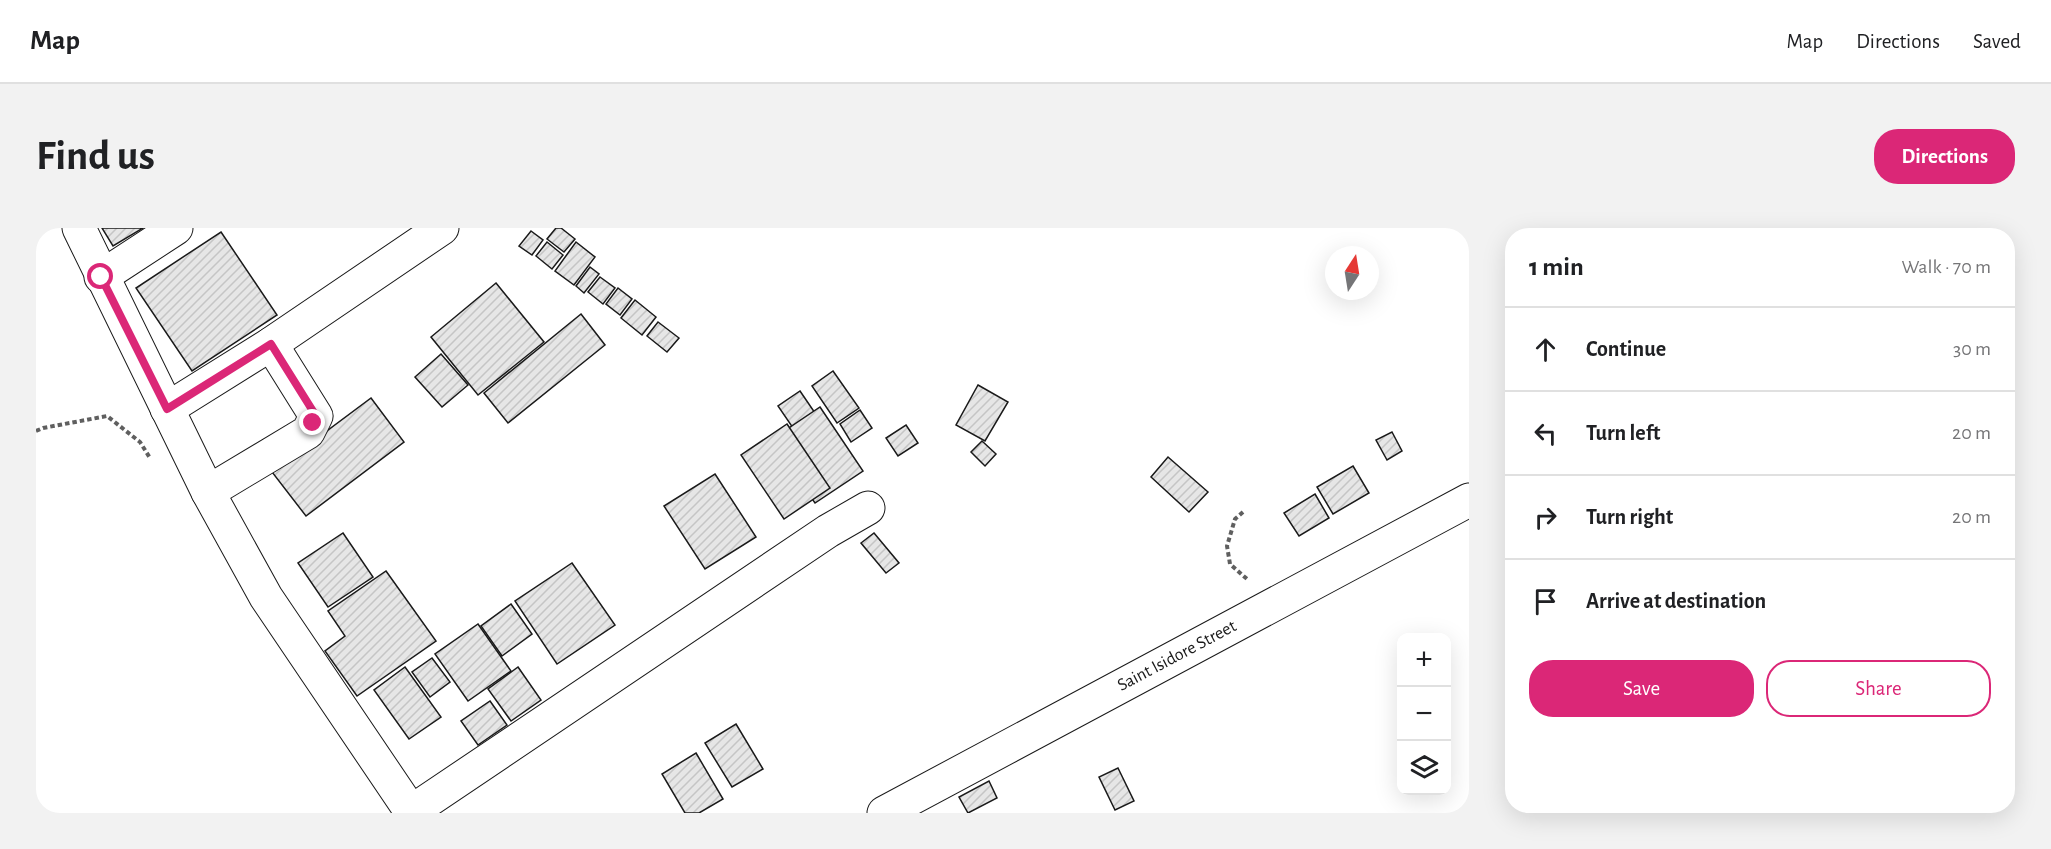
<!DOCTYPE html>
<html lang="en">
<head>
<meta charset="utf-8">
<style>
	body { margin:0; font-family:"Alegreya Sans",sans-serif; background:#f2f2f2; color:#202124 }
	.controls { position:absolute; right:18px; bottom:18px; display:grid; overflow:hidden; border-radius:12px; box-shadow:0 6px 24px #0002 }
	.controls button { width:54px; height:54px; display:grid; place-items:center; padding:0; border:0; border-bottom:2px solid #e0e0e0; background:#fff; color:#202124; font:30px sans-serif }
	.compass { position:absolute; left:1289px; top:18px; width:54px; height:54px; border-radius:50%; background:#fff; box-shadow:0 6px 24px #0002; rotate:12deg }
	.stop { position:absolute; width:18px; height:18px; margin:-14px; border:4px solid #db2777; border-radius:50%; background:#fff }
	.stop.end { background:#db2777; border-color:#fff; box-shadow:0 2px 6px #0008 }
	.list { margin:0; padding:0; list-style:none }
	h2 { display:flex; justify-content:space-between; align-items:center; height:78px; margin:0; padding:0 24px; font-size:26px }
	h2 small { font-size:20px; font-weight:400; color:#757577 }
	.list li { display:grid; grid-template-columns:39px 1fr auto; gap:18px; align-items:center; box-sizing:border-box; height:84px; padding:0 24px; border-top:2px solid #e0e0e0 }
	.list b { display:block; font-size:22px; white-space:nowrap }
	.list em { font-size:20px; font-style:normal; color:#757577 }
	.actions { display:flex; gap:12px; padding:18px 24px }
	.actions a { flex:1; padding:14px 0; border:2px solid #db2777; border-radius:24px; text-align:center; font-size:21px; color:#db2777 }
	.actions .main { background:#db2777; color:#fff }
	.icon { flex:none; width:33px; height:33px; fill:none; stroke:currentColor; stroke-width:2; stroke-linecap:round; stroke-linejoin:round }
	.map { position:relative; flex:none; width:1433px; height:585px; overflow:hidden; border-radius:24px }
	header { display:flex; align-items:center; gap:36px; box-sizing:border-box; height:84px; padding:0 30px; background:#fff; border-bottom:2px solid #e0e0e0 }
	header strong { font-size:28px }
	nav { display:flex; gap:33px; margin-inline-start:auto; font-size:21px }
	.intro { display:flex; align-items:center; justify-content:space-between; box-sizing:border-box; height:144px; padding:0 36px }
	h1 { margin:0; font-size:42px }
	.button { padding:15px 27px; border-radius:24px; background:#db2777; color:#fff; font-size:21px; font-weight:700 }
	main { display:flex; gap:36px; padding:0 36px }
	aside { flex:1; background:#fff; border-radius:24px; box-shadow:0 6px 24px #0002 }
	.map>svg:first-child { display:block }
</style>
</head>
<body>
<header>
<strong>Map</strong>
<nav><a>Map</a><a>Directions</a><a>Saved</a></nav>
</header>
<div class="intro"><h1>Find us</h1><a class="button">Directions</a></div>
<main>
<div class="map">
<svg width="1433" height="585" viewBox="0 0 1433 585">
	<defs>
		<pattern id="building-hatch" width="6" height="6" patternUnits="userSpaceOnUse" patternTransform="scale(1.5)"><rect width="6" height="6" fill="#e6e6e6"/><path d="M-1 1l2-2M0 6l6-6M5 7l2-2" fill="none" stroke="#c5c5c5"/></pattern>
	</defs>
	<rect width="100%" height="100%" fill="#fff"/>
	<g fill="url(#building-hatch)" stroke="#1a1a1a" stroke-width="1.5">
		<polygon points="66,0 107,0 77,18"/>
		<polygon points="520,0 525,0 539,11 528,24 511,11"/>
		<polygon points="495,3 507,12 496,27 483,18"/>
		<polygon points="185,4 241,87 156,143 100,60"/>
		<polygon points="511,14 527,27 516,41 500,28"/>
		<polygon points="540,14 559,29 538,57 519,43"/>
		<polygon points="554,39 563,46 548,65 540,58"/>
		<polygon points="564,49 579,60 567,76 552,64"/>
		<polygon points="460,55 508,114 442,167 395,109"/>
		<polygon points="582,60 596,71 584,87 570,76"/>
		<polygon points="599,72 620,89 606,107 585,90"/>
		<polygon points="545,86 569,117 472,195 448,165"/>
		<polygon points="622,94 643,110 631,124 611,108"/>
		<polygon points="405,126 432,157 406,179 379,149"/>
		<polygon points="797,143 823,180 801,195 776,158"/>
		<polygon points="942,157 972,174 949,213 920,197"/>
		<polygon points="764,163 792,204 770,219 742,178"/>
		<polygon points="335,170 368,214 270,288 236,244"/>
		<polygon points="784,179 827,243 779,275 735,212"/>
		<polygon points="824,182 836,200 815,214 804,196"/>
		<polygon points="751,196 794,260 748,291 705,227"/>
		<polygon points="870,197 882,215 862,228 850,210"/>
		<polygon points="1356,204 1366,223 1351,232 1340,212"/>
		<polygon points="946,213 960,226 949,238 935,224"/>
		<polygon points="1132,229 1172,264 1153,284 1115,249"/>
		<polygon points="1317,238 1333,265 1297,286 1281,259"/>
		<polygon points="679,246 720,309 669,341 628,278"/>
		<polygon points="1279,266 1293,290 1263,308 1248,285"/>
		<polygon points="307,305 337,349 292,379 262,335"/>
		<polygon points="838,305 863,335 850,345 825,315"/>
		<polygon points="536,335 579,397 521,436 479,373"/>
		<polygon points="350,343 400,413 321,468 289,423 309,408 292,383"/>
		<polygon points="475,376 496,406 466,428 445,398"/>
		<polygon points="442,396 475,443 432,473 399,426"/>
		<polygon points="396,430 414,454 394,469 376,444"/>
		<polygon points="369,439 405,489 373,511 338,462"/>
		<polygon points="482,439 505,472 475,493 452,461"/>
		<polygon points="454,473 471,497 442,517 425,493"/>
		<polygon points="700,496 727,541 696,559 669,515"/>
		<polygon points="660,525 687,571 663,585 649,585 626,546"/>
		<polygon points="1082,540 1098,573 1079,582 1063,549"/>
		<polygon points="953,553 961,570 932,585 923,569"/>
	</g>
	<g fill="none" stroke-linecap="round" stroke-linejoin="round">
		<g stroke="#1a1a1a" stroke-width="35">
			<g id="minor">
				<polyline points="43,0 172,264 230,369 376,585"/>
				<polyline points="65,49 140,0"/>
				<polyline points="131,181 235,116 406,0"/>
				<polyline points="172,264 272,204 280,188 235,116"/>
				<polyline points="375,584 792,303 832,280"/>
				<polyline points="848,585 1433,272"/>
			</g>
		</g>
		<g stroke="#5f5f5f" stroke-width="4" stroke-dasharray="4.5 3" stroke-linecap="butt">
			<polyline points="0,203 7,200 71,188 104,214 114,230"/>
			<polyline points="1207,284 1199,291 1191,318 1194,336 1211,351"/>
		</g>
		<use href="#minor" stroke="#fff" stroke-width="33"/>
	</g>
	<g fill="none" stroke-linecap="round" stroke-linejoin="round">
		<polyline stroke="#db2777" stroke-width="8" points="65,49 131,181 235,116 280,188 277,195"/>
	</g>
	<g text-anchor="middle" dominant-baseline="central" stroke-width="4.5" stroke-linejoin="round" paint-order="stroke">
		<g font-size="18" fill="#1a1a1a" stroke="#fff">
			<text transform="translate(1141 428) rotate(-28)">Saint Isidore Street</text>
		</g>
	</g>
</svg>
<div class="controls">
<button>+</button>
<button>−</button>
<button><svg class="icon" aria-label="layers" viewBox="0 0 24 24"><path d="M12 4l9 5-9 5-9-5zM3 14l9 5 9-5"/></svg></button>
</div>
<svg class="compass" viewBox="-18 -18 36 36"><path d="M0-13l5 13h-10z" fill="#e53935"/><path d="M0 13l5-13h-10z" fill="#757577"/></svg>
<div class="stop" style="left:65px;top:49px"></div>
<div class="stop end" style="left:277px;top:195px"></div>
</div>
<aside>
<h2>1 min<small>Walk · 70 m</small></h2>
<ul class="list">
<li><svg class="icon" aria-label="ahead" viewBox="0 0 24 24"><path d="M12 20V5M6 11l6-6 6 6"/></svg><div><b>Continue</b></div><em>30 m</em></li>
<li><svg class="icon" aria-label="left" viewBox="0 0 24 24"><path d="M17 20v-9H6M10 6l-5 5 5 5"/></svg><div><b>Turn left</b></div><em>20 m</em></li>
<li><svg class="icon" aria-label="right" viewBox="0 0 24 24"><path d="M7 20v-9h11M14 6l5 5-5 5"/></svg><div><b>Turn right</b></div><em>20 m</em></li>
<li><svg class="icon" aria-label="arrive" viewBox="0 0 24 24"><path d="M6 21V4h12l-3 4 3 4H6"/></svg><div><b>Arrive at destination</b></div></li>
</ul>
<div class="actions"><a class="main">Save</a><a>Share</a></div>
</aside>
</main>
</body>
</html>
